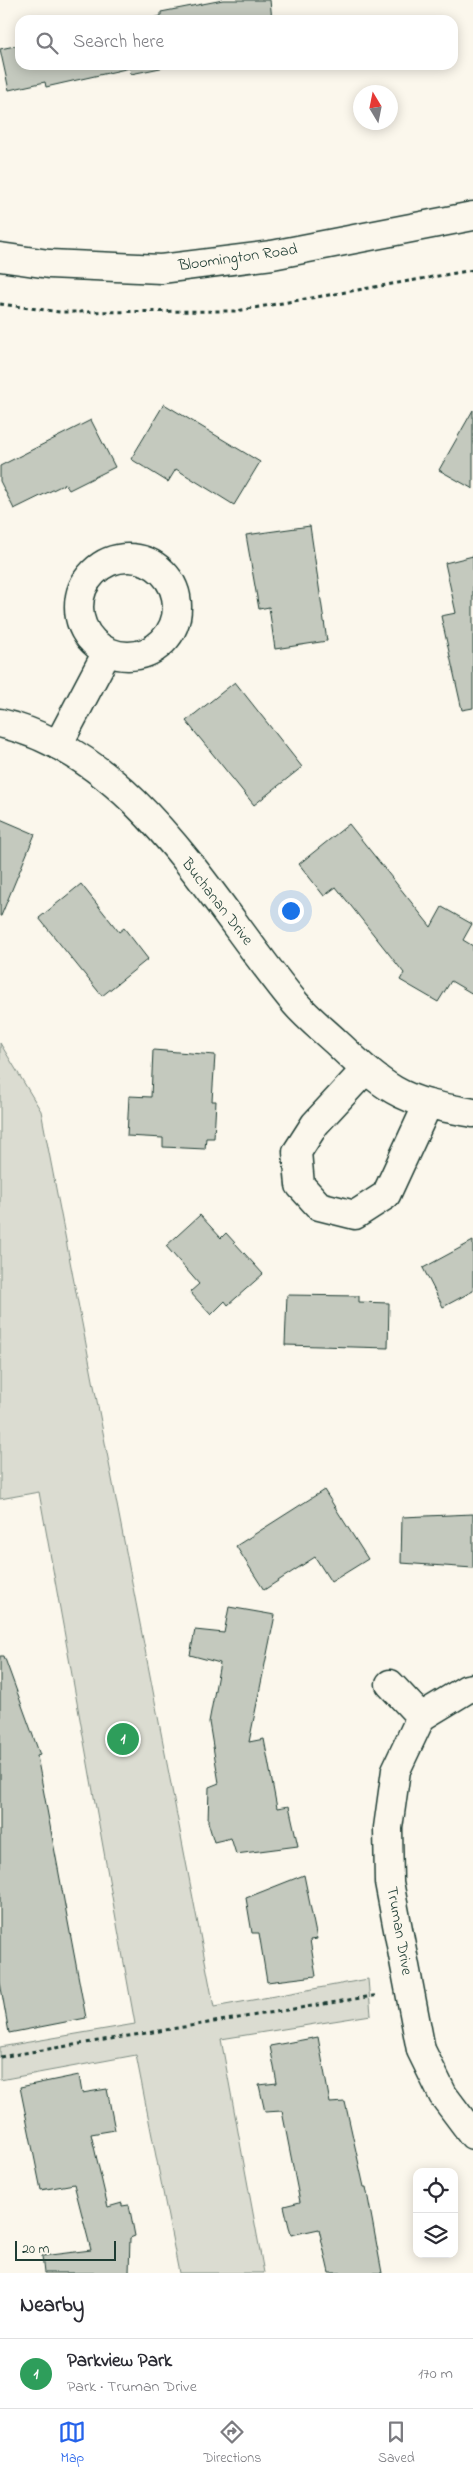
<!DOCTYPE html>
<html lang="en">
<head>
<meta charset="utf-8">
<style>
	body { margin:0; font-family:"Indie Flower",sans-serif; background:#f7f7f7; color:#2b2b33 }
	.controls { position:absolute; right:15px; bottom:15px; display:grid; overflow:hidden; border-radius:10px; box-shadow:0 2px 12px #0003 }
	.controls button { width:45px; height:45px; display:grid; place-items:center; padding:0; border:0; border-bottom:1px solid #e1e1e2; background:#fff; color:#2b2b33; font:25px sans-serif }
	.compass { position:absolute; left:353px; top:85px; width:45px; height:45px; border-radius:50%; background:#fff; box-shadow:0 2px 12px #0003; rotate:350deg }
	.scale { position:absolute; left:15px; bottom:12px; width:101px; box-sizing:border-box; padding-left:5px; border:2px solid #1f3d34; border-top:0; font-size:14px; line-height:18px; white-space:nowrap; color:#1f3d34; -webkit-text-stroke:4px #fbf7ec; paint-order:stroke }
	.you { position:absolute; left:290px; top:910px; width:18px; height:18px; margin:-12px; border:4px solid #fff; border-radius:50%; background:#1a73e8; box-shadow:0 0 0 8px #1a73e833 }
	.badge { display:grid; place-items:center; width:32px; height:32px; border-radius:50%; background:#2563eb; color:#fff; font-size:16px; font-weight:700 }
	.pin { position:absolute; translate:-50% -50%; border:2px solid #fff; box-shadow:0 1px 5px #0006 }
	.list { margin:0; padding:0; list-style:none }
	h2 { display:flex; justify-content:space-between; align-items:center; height:65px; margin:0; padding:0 20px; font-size:21px }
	h2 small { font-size:16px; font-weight:400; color:#7c7c81 }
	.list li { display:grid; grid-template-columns:32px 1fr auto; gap:15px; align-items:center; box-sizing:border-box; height:70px; padding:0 20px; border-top:1px solid #e1e1e2 }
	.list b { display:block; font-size:19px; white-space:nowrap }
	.list p { margin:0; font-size:16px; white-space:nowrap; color:#7c7c81 }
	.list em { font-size:16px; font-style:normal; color:#7c7c81 }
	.icon { flex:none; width:28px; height:28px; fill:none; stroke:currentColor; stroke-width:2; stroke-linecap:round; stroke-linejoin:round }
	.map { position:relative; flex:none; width:473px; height:2273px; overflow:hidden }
	.search { position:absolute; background:#fff; box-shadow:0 2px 12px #0003; left:15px; right:15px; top:15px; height:55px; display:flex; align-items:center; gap:12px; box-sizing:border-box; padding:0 18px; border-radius:15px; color:#7c7c81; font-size:19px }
	.sheet { height:135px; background:#fff }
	nav { display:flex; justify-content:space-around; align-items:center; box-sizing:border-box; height:70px; border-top:1px solid #e1e1e2; background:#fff; font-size:14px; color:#7c7c81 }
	nav a { display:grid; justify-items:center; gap:2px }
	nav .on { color:#2563eb }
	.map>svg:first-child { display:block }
</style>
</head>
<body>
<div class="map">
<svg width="473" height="2273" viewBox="0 0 473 2273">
	<rect width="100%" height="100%" fill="#fbf7ec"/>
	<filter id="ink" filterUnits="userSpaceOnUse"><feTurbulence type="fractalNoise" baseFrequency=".02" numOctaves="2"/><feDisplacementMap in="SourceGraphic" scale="10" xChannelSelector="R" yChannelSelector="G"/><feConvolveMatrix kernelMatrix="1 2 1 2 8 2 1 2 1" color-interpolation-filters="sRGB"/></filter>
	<g filter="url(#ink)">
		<polygon fill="#dbdcd1" stroke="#7d8c82" points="0,1043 41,1111 214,2007 368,1979 371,2015 221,2039 264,2273 179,2273 136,2055 0,2080 0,2047 135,2024 39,1492 0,1499"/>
		<g fill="#c4c9be" stroke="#1f3d34">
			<polygon points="223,0 270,0 272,20 143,20 161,16 161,12"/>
			<polygon points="20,45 20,65 175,65 131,74 130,68 46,87 45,82 9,90 0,49"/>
			<polygon points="164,404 260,462 234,505 176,469 168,482 131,459"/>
			<polygon points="473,410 473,489 439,470"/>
			<polygon points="91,420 115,467 69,490 65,484 14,509 0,481 0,466"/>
			<polygon points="310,526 327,641 275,649 269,607 259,609 246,535"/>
			<polygon points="473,556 473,708 462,710 441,616 456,613 445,563"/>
			<polygon points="235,682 302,767 254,805 186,721"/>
			<polygon points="0,819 35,834 1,916 0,916"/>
			<polygon points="349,824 431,927 442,907 472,924 463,940 473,946 473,994 451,981 438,1002 400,980 404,973 336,887 324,896 299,864"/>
			<polygon points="81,884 119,932 124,928 148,959 102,996 39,918"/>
			<polygon points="153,1050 215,1055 212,1101 216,1101 214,1138 206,1138 205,1149 163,1147 163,1138 127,1136 129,1096 151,1097"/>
			<polygon points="200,1215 221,1238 226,1233 263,1274 228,1305 225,1301 211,1315 190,1292 199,1284 166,1246"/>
			<polygon points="473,1241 473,1291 443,1307 423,1268"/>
			<polygon points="287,1295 359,1296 359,1302 389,1303 388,1348 285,1345"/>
			<polygon points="324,1490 368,1559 331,1582 315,1557 264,1590 236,1546"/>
			<polygon points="473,1514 473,1568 401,1563 402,1517"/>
			<polygon points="229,1607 275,1615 249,1742 264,1739 277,1808 289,1806 298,1846 236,1854 231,1838 214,1842 208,1822 209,1787 219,1783 209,1722 220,1663 190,1655 195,1630 224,1633"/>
			<polygon points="0,1656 4,1656 40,1755 37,1756 86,2018 9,2033 0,1982"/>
			<polygon points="304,1875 317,1939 310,1940 316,1976 267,1982 259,1933 252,1933 246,1898"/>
			<polygon points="318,2037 330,2103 345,2102 364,2187 366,2187 382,2273 329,2273 319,2229 291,2235 284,2206 300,2202 282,2111 265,2112 259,2085 277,2083 270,2046"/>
			<polygon points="79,2075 82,2093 107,2089 115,2130 91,2134 108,2207 122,2203 122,2206 129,2205 135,2236 130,2238 129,2273 44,2273 42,2256 91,2250 74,2184 41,2190 20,2087"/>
		</g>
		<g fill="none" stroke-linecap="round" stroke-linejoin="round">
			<g stroke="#1f3d34" stroke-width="31">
				<g id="minor">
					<polyline points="0,257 49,264 161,269 272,255 473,216"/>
					<circle cx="128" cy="607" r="49"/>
					<path d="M 0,723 C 137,755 211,902 295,1003 C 307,1017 322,1029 336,1042 C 354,1059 372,1077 394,1090 C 418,1104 446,1108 473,1113"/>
					<polyline points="58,745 107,652"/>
					<polyline points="365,1070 315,1124 297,1152 300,1185 319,1206 355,1215 386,1195 428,1104"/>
					<polyline points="390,1684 421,1717"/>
					<polyline points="421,1717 396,1770 388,1828 389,1882 421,2050 443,2095 473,2135"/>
					<polyline points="421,1717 467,1689 473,1688"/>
				</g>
			</g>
			<g stroke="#1f3d34" stroke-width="3" stroke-dasharray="4 4" stroke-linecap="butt">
				<polyline points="0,304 60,312 236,311 473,270"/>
				<polyline points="0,2057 379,1995"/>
			</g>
			<use href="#minor" stroke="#fbf7ec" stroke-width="28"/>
		</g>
	</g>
	<g text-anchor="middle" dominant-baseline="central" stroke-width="4" stroke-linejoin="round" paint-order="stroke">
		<g font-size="16" fill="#1f3d34" stroke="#fbf7ec">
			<text transform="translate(238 258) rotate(-8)">Bloomington Road</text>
			<text transform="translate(217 902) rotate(52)">Buchanan Drive</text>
			<text transform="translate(399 1931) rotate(80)">Truman Drive</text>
		</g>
	</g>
</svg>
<div class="controls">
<button><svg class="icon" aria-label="locate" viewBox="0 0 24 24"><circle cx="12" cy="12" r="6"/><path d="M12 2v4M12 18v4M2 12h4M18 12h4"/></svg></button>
<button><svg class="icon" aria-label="layers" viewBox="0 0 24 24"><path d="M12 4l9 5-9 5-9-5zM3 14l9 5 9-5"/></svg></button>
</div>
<svg class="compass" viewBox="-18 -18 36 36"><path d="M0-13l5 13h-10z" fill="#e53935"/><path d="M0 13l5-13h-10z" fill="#7c7c81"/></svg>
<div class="scale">20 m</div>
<div class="you"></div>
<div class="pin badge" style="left:123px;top:1739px;background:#2e9e5b">1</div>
<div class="search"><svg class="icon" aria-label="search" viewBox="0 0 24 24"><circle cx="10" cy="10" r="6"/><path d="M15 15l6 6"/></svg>Search here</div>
</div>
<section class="sheet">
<h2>Nearby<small></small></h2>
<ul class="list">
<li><span class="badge" style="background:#2e9e5b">1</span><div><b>Parkview Park</b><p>Park · Truman Drive</p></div><em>170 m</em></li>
</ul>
</section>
<nav>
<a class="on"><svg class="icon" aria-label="map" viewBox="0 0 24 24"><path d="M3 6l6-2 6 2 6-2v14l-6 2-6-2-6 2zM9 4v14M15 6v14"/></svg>Map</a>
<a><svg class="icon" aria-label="directions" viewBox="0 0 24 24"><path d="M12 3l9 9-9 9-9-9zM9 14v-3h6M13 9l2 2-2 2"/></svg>Directions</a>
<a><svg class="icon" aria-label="saved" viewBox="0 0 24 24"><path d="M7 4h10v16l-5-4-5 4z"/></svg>Saved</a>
</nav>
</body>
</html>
